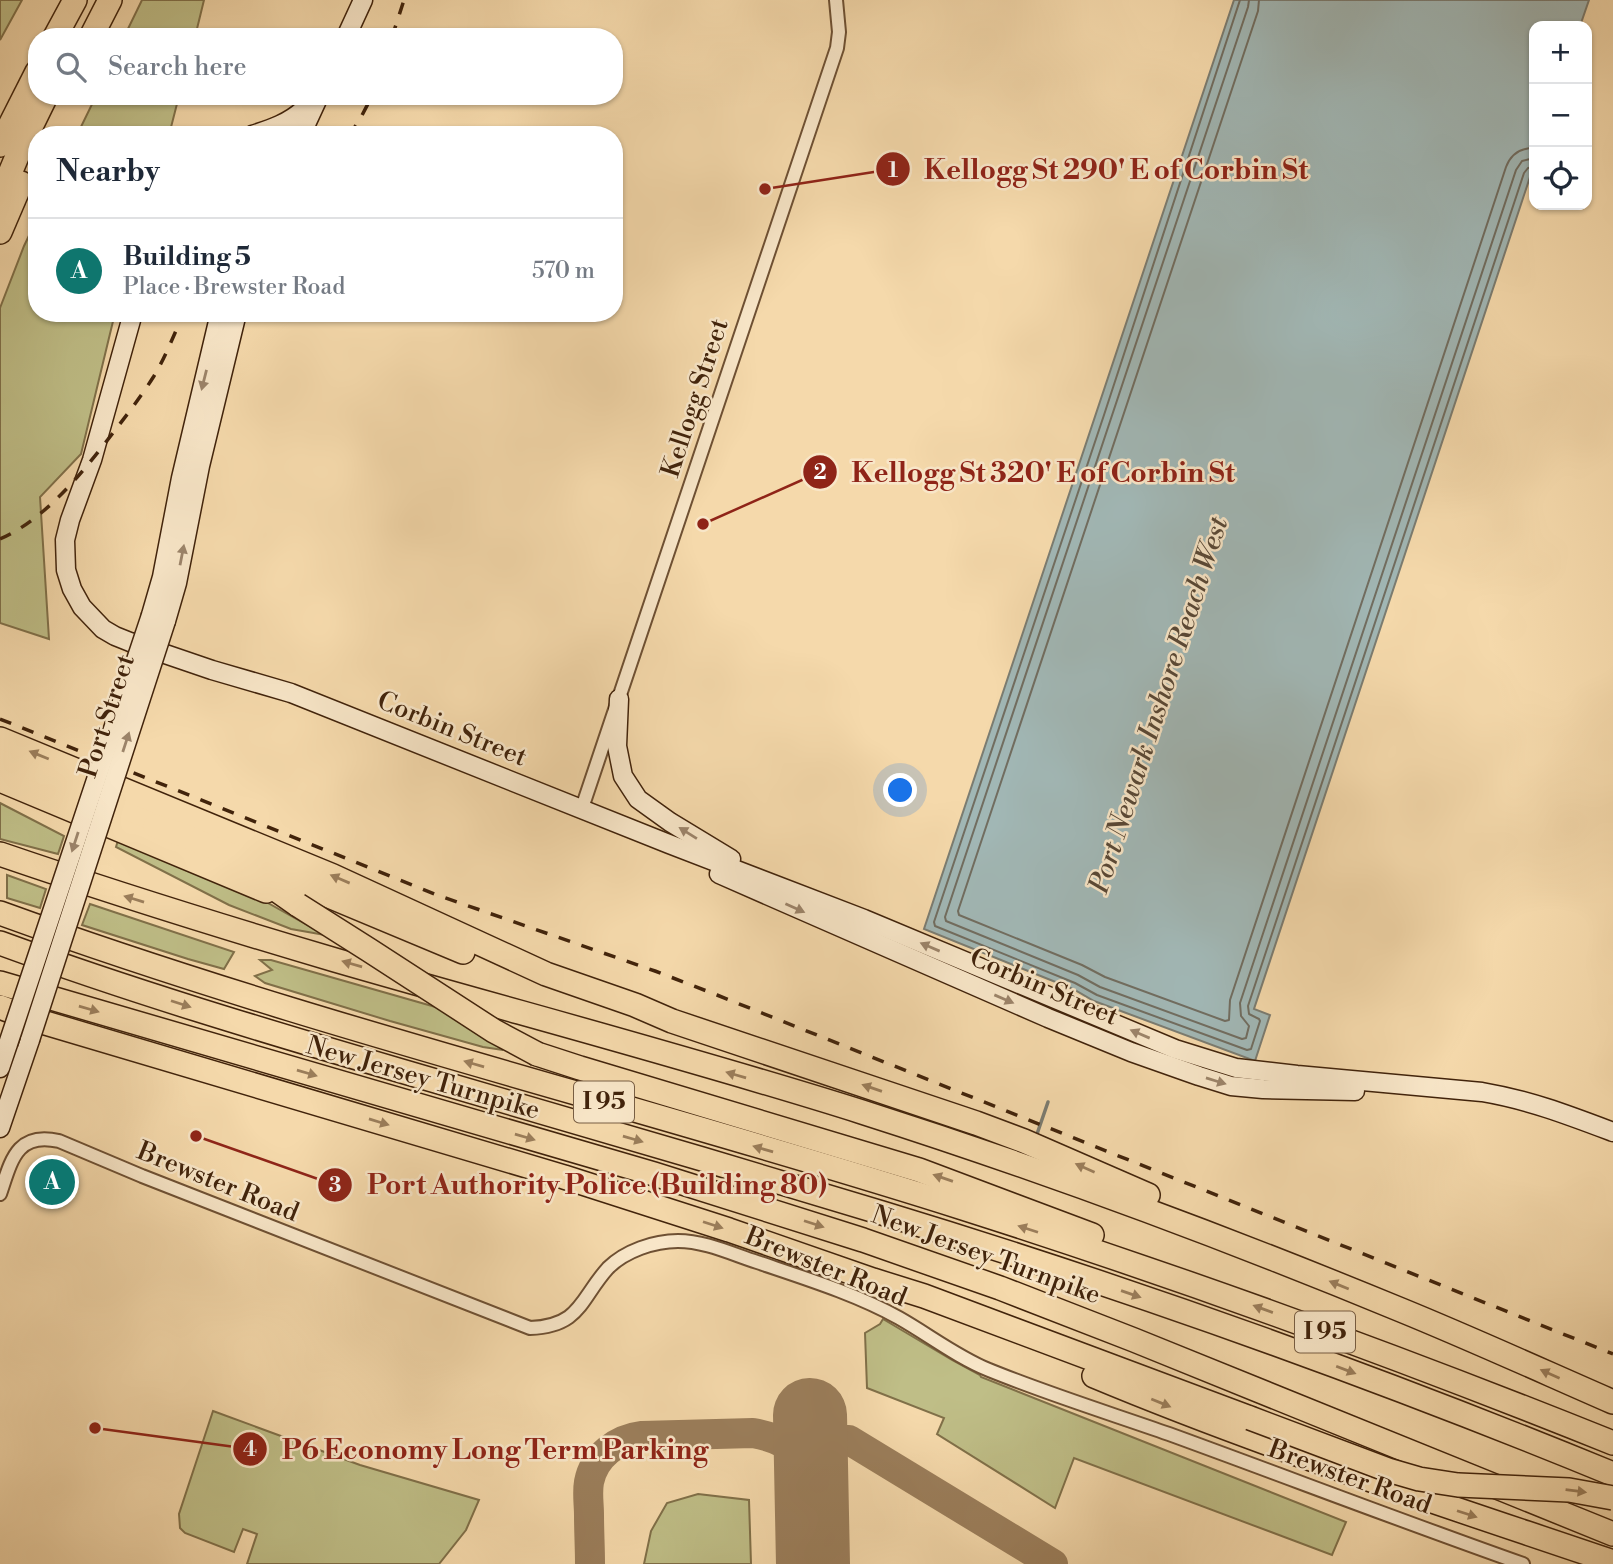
<!DOCTYPE html>
<html lang="en">
<head>
<meta charset="utf-8">
<style>
	body { margin:0; font-family:"Libre Bodoni",serif; background:#f2f2f3; color:#1f2937 }
	.controls { position:absolute; right:21px; top:21px; display:grid; overflow:hidden; border-radius:14px; box-shadow:0 2px 5px #0004 }
	.controls button { width:63px; height:63px; display:grid; place-items:center; padding:0; border:0; border-bottom:2px solid #e0e1e3; background:#fff; color:#1f2937; font:35px sans-serif }
	.you { position:absolute; left:901px; top:791px; width:24px; height:24px; margin:-18px; border:5px solid #fff; border-radius:50%; background:#1a73e8; box-shadow:0 0 0 10px #1a73e833 }
	.badge { display:grid; place-items:center; width:46px; height:46px; border-radius:50%; background:#0f766e; color:#fff; font-size:23px; font-weight:700 }
	.pin { position:absolute; translate:-50% -50%; border:4px solid #fff; box-shadow:0 2px 7px #0006 }
	.list { margin:0; padding:0; list-style:none }
	h2 { display:flex; justify-content:space-between; align-items:center; height:91px; margin:0; padding:0 28px; font-size:30px }
	h2 small { font-size:23px; font-weight:400; color:#747a83 }
	.list li { display:grid; grid-template-columns:46px 1fr auto; gap:21px; align-items:center; box-sizing:border-box; height:105px; padding:0 28px; border-top:2px solid #e0e1e3 }
	.list b { display:block; font-size:26px; white-space:nowrap }
	.list p { margin:0; font-size:23px; white-space:nowrap; color:#747a83 }
	.list em { font-size:23px; font-style:normal; color:#747a83 }
	.icon { flex:none; width:38px; height:38px; fill:none; stroke:currentColor; stroke-width:2; stroke-linecap:round; stroke-linejoin:round }
	.map { position:relative; flex:none; width:1613px; height:1564px; overflow:hidden }
	.search { position:absolute; background:#fff; box-shadow:0 2px 5px #0004; left:28px; top:28px; width:595px; height:77px; display:flex; align-items:center; gap:18px; box-sizing:border-box; padding:0 24px; border-radius:28px; color:#747a83; font-size:26px }
	.panel { position:absolute; background:#fff; box-shadow:0 2px 5px #0004; left:28px; top:126px; width:595px; height:196px; border-radius:28px }
	.map>svg:first-child { display:block }
</style>
</head>
<body>
<div class="map">
<svg width="1613" height="1564" viewBox="0 0 1613 1564">
	<rect width="100%" height="100%" fill="#f5d9ab"/>
	<filter id="stains"><feTurbulence type="fractalNoise" baseFrequency=".00286" numOctaves="4"/><feColorMatrix values="0 0 0 0 .2 0 0 0 0 .09 0 0 0 0 .02 0 0 0 .5 -.17"/></filter>
	<radialGradient id="worn" r=".72"><stop offset=".6" stop-color="#630" stop-opacity="0"/><stop offset="1" stop-color="#630" stop-opacity=".3"/></radialGradient>
	<g fill="#bfbe87" stroke="#807049" stroke-width="2">
		<polygon points="0,0 22,0 0,40"/>
		<polygon points="142,0 204,0 195,37 124,37"/>
		<polygon points="96,96 179,96 169,135 77,135"/>
		<polygon points="37,219 37,313 115,313 81,454 40,497 49,639 0,623 0,308 24,246"/>
		<polygon points="0,803 64,836 58,854 0,839"/>
		<polygon points="119,837 236,885 325,935 291,929 229,905 116,847"/>
		<polygon points="7,875 46,889 40,908 7,898"/>
		<polygon points="90,904 234,952 224,969 188,959 82,925"/>
		<polygon points="260,960 271,960 446,1010 503,1050 483,1047 390,1021 265,983 255,976 272,970"/>
		<polygon points="883,1319 952,1360 980,1375 981,1377 1346,1522 1332,1555 1074,1458 1055,1508 937,1434 944,1418 867,1388 865,1333 880,1324"/>
		<polygon points="213,1411 360,1465 479,1500 466,1530 439,1564 247,1564 257,1534 243,1529 234,1552 185,1533 180,1528 179,1514"/>
		<polygon points="698,1494 749,1500 751,1564 644,1564 651,1531 667,1503"/>
	</g>
	<polygon fill="#a1b7b5" stroke="#7b7c71" stroke-width="2" points="1234,0 1589,0 1580,26 1534,26 1534,165 1254,1009 1270,1015 1255,1061 1094,1001 1073,989 924,929"/>
	<g fill="none" stroke-linecap="round" stroke-linejoin="round">
		<g stroke="#716d60" stroke-width="2">
			<polyline points="1240,0 1104,415 934,922 935,926 1075,983 1097,995 1247,1050 1251,1049 1260,1021 1259,1019 1249,1014 1248,1006 1524,173 1528,168 1534,167"/>
			<polyline points="1249,0 1248,7 945,917 946,921 1078,975 1100,987 1242,1039 1246,1038 1249,1026 1241,1016 1240,1003 1516,170 1522,161 1534,158"/>
			<path d="M 1259,0 L 1258,11 L 958,911 L 959,915 L 1082,965 L 1105,977 L 1225,1021 L 1229,1020 L 1230,1000 L 1506,167 C 1511,154 1521,148 1534,148"/>
		</g>
		<polyline stroke="#7b7c71" stroke-width="3.5" points="1037,1134 1048,1102"/>
		<g stroke="#9b7e5b" stroke-width="30">
			<polyline points="811,1462 821,1445 835,1440 849,1440 1053,1564"/>
			<path d="M 590,1564 C 590,1548 589,1531 589,1515 C 589,1504 587,1493 589,1482 C 594,1456 617,1439 642,1436 L 753,1433 C 803,1442 805,1462 811,1507"/>
		</g>
		<polyline stroke="#9b7e5b" stroke-width="74" points="810,1415 813,1564"/>
		<g stroke="#6e5033" stroke-width="16">
			<g id="minor">
				<polyline points="582,808 837,48 839,32 836,0"/>
				<path d="M 0,1194 C 11,1162 16,1131 59,1141 L 142,1176 L 530,1328 C 581,1326 580,1299 608,1268 C 625,1251 654,1241 678,1241 C 705,1241 732,1254 757,1262 C 804,1278 856,1294 899,1318 C 929,1335 957,1357 989,1370 C 1048,1394 1109,1413 1169,1434 C 1287,1477 1404,1522 1523,1564"/>
			</g>
		</g>
		<g stroke="#41230b" stroke-width="21">
			<g id="secondary">
				<polyline points="346,37 363,0"/>
				<path d="M 252,135 C 271,129 289,123 304,109"/>
				<polyline points="301,135 319,96"/>
				<path d="M 133,313 L 92,460 L 70,520 L 65,540 L 66,570 L 72,589 L 82,607 L 103,629 L 115,636 L 130,642 L 212,670 L 291,693 L 669,844 L 864,919 L 1175,1049 L 1236,1068 L 1297,1075 L 1482,1092 C 1529,1100 1568,1115 1613,1132"/>
				<polyline points="151,615 162,577 181,478 220,313"/>
				<polyline points="166,621 177,583 200,466 237,313"/>
				<polyline points="619,699 617,746 623,776 638,799 670,822 731,859"/>
				<polyline points="719,874 1048,1018 1131,1052 1199,1076 1231,1086 1263,1089 1355,1091"/>
				<polyline points="0,1068 8,1044"/>
				<polyline points="0,1128 30,1040"/>
			</g>
		</g>
		<g stroke="#41230b" stroke-width="26">
			<g id="motorway">
				<polyline points="55,37 75,0"/>
				<polyline points="91,37 110,0"/>
				<polyline points="0,145 37,72"/>
				<polyline points="0,197 21,147 46,96"/>
				<polyline points="0,232 21,183"/>
				<polyline points="0,739 333,876 546,974 635,1005 672,1021 976,1123 1024,1141 1148,1195"/>
				<polyline points="0,761 155,826 167,833"/>
				<polyline points="0,780 266,891"/>
				<polyline points="155,826 183,835 463,952"/>
				<path d="M 0,854 C 111,892 223,927 335,960 C 511,1011 688,1057 862,1112 C 1044,1170 1224,1237 1401,1310 C 1472,1339 1542,1371 1613,1402"/>
				<polyline points="253,876 268,884 298,905"/>
				<path d="M 0,913 C 316,1028 643,1106 963,1208 C 1183,1278 1399,1357 1613,1443"/>
				<path d="M 0,943 C 131,991 265,1031 398,1070 C 560,1117 721,1164 882,1213 C 1129,1288 1374,1376 1613,1474"/>
				<polyline points="0,983 654,1174 863,1240 1000,1288 1134,1340 1613,1534"/>
				<polyline points="0,1007 32,1019 564,1177 729,1230 873,1280 924,1296 1250,1418"/>
				<polyline points="537,1054 580,1068 919,1170 1092,1235"/>
				<path d="M 1094,1376 C 1264,1447 1439,1503 1613,1562"/>
			</g>
		</g>
		<use href="#minor" stroke="#f8e6c8" stroke-width="12"/>
		<use href="#secondary" stroke="#f8e6c8" stroke-width="18"/>
		<use href="#motorway" stroke="#f5d9ab" stroke-width="23"/>
		<g stroke="#41230b" stroke-width="3.5" stroke-dasharray="12 12" stroke-linecap="butt">
			<polyline points="392,37 404,0"/>
			<polyline points="349,135 359,121 372,96"/>
			<path d="M 0,539 C 48,518 85,469 116,429 C 129,412 142,395 154,376 C 166,356 174,334 184,313"/>
			<polyline points="0,719 437,895 655,971 717,995 1613,1354"/>
		</g>
		<g stroke="#41230b" stroke-width="21" stroke-linecap="butt">
			<g id="secondary-bridge">
				<polyline points="30,1040 166,621"/>
				<polyline points="8,1044 151,615"/>
			</g>
		</g>
		<g stroke="#41230b" stroke-width="26" stroke-linecap="butt">
			<g id="motorway-bridge">
				<polyline points="298,905 369,950 494,1031 537,1054"/>
				<polyline points="1250,1418 1388,1470 1419,1479 1458,1485 1569,1490 1613,1498"/>
			</g>
		</g>
		<use href="#secondary-bridge" stroke="#f8e6c8" stroke-width="18"/>
		<use href="#motorway-bridge" stroke="#f5d9ab" stroke-width="23"/>
	</g>
	<defs><path id="oneway-solid" d="M-6-.8H1V-3.2L6.5 0L1 3.2V.8H-6Z" transform="scale(1.75)"/></defs>
	<g fill="#9c846a">
		<use href="#oneway-solid" transform="translate(204 380) rotate(104)"/>
		<use href="#oneway-solid" transform="translate(182 555) rotate(-79)"/>
		<use href="#oneway-solid" transform="translate(126 742) rotate(-72)"/>
		<use href="#oneway-solid" transform="translate(688 833) rotate(-148)"/>
		<use href="#oneway-solid" transform="translate(75 842) rotate(108)"/>
		<use href="#oneway-solid" transform="translate(795 908) rotate(24)"/>
		<use href="#oneway-solid" transform="translate(930 947) rotate(-157)"/>
		<use href="#oneway-solid" transform="translate(1004 999) rotate(23)"/>
		<use href="#oneway-solid" transform="translate(1140 1034) rotate(-157)"/>
		<use href="#oneway-solid" transform="translate(1216 1081) rotate(17)"/>
	</g>
	<g fill="#9b7e5b">
		<use href="#oneway-solid" transform="translate(39 755) rotate(-158)"/>
		<use href="#oneway-solid" transform="translate(340 879) rotate(-157)"/>
		<use href="#oneway-solid" transform="translate(134 899) rotate(-163)"/>
		<use href="#oneway-solid" transform="translate(352 964) rotate(-164)"/>
		<use href="#oneway-solid" transform="translate(181 1004) rotate(18)"/>
		<use href="#oneway-solid" transform="translate(89 1009) rotate(16)"/>
		<use href="#oneway-solid" transform="translate(474 1064) rotate(-164)"/>
		<use href="#oneway-solid" transform="translate(307 1073) rotate(16)"/>
		<use href="#oneway-solid" transform="translate(736 1075) rotate(-164)"/>
		<use href="#oneway-solid" transform="translate(872 1088) rotate(-161)"/>
		<use href="#oneway-solid" transform="translate(379 1122) rotate(17)"/>
		<use href="#oneway-solid" transform="translate(525 1137) rotate(16)"/>
		<use href="#oneway-solid" transform="translate(633 1139) rotate(16)"/>
		<use href="#oneway-solid" transform="translate(763 1149) rotate(-164)"/>
		<use href="#oneway-solid" transform="translate(1085 1168) rotate(-156)"/>
		<use href="#oneway-solid" transform="translate(943 1178) rotate(-161)"/>
		<use href="#oneway-solid" transform="translate(814 1224) rotate(18)"/>
		<use href="#oneway-solid" transform="translate(713 1225) rotate(18)"/>
		<use href="#oneway-solid" transform="translate(1028 1229) rotate(-162)"/>
		<use href="#oneway-solid" transform="translate(1339 1285) rotate(-158)"/>
		<use href="#oneway-solid" transform="translate(1131 1294) rotate(19)"/>
		<use href="#oneway-solid" transform="translate(1263 1309) rotate(-160)"/>
		<use href="#oneway-solid" transform="translate(1346 1370) rotate(21)"/>
		<use href="#oneway-solid" transform="translate(1550 1374) rotate(-156)"/>
		<use href="#oneway-solid" transform="translate(1161 1403) rotate(22)"/>
		<use href="#oneway-solid" transform="translate(1576 1491) rotate(7)"/>
		<use href="#oneway-solid" transform="translate(1467 1514) rotate(18)"/>
	</g>
	<g text-anchor="middle" dominant-baseline="central" stroke-width="5" stroke-linejoin="round" paint-order="stroke">
		<g fill="#f8e6c8" stroke="#785e44" stroke-width="2">
			<rect x="574" y="1081.5" width="60" height="41" rx="5"/>
			<rect x="1295" y="1311.5" width="60" height="41" rx="5"/>
		</g>
		<g font-size="24" font-weight="bold" fill="#41230b">
			<text x="604" y="1102">I 95</text>
			<text x="1325" y="1332">I 95</text>
		</g>
		<g font-size="26" fill="#41230b" stroke="#f8e6c8">
			<text transform="translate(695 398) rotate(-72)">Kellogg Street</text>
			<text transform="translate(107 716) rotate(-72)">Port Street</text>
			<text transform="translate(452 729) rotate(22)">Corbin Street</text>
			<text transform="translate(1044 987) rotate(23)">Corbin Street</text>
			<text transform="translate(423 1078) rotate(16)">New Jersey Turnpike</text>
			<text transform="translate(218 1182) rotate(22)">Brewster Road</text>
			<text transform="translate(986 1255) rotate(20)">New Jersey Turnpike</text>
			<text transform="translate(826 1267) rotate(22)">Brewster Road</text>
			<text transform="translate(1350 1477) rotate(20)">Brewster Road</text>
		</g>
		<g font-size="28" font-style="italic" fill="#594836" stroke="#f8e6c8">
			<text transform="translate(1159 705) rotate(-72)">Port Newark Inshore Reach West</text>
		</g>
	</g>
	<path fill="none" stroke="#8f2418" stroke-width="2.5" d="M765 189L893 169M703 524L820 472M196 1136L335 1185M95 1428L250 1449"/>
	<g fill="#8f2418" stroke="#f8e6c8" stroke-width="2.5">
		<circle cx="765" cy="189" r="7"/>
		<circle cx="703" cy="524" r="7"/>
		<circle cx="196" cy="1136" r="7"/>
		<circle cx="95" cy="1428" r="7"/>
		<circle cx="893" cy="169" r="18"/>
		<circle cx="820" cy="472" r="18"/>
		<circle cx="335" cy="1185" r="18"/>
		<circle cx="250" cy="1449" r="18"/>
	</g>
	<g font-size="21" text-anchor="middle" font-weight="bold" fill="#fff">
		<text x="893" y="177">1</text>
		<text x="820" y="479">2</text>
		<text x="335" y="1192">3</text>
		<text x="250" y="1456">4</text>
	</g>
	<g font-size="28" text-anchor="middle" font-weight="bold" fill="#8f2418" stroke="#f8e6c8" stroke-width="5" stroke-linejoin="round" paint-order="stroke">
		<text x="1116" y="179">Kellogg St 290' E of Corbin St</text>
		<text x="1043" y="482">Kellogg St 320' E of Corbin St</text>
		<text x="597" y="1194">Port Authority Police (Building 80)</text>
		<text x="495" y="1459">P6 Economy Long Term Parking</text>
	</g>
	<rect width="100%" height="100%" filter="url(#stains)"/>
	<rect width="100%" height="100%" fill="url(#worn)"/>
</svg>
<div class="controls">
<button>+</button>
<button>−</button>
<button><svg class="icon" aria-label="locate" viewBox="0 0 24 24"><circle cx="12" cy="12" r="6"/><path d="M12 2v4M12 18v4M2 12h4M18 12h4"/></svg></button>
</div>
<div class="you"></div>
<div class="pin badge" style="left:52px;top:1182px">A</div>
<div class="search"><svg class="icon" aria-label="search" viewBox="0 0 24 24"><circle cx="10" cy="10" r="6"/><path d="M15 15l6 6"/></svg>Search here</div>
<section class="panel">
<h2>Nearby<small></small></h2>
<ul class="list">
<li><span class="badge">A</span><div><b>Building 5</b><p>Place · Brewster Road</p></div><em>570 m</em></li>
</ul>
</section>
</div>
</body>
</html>
